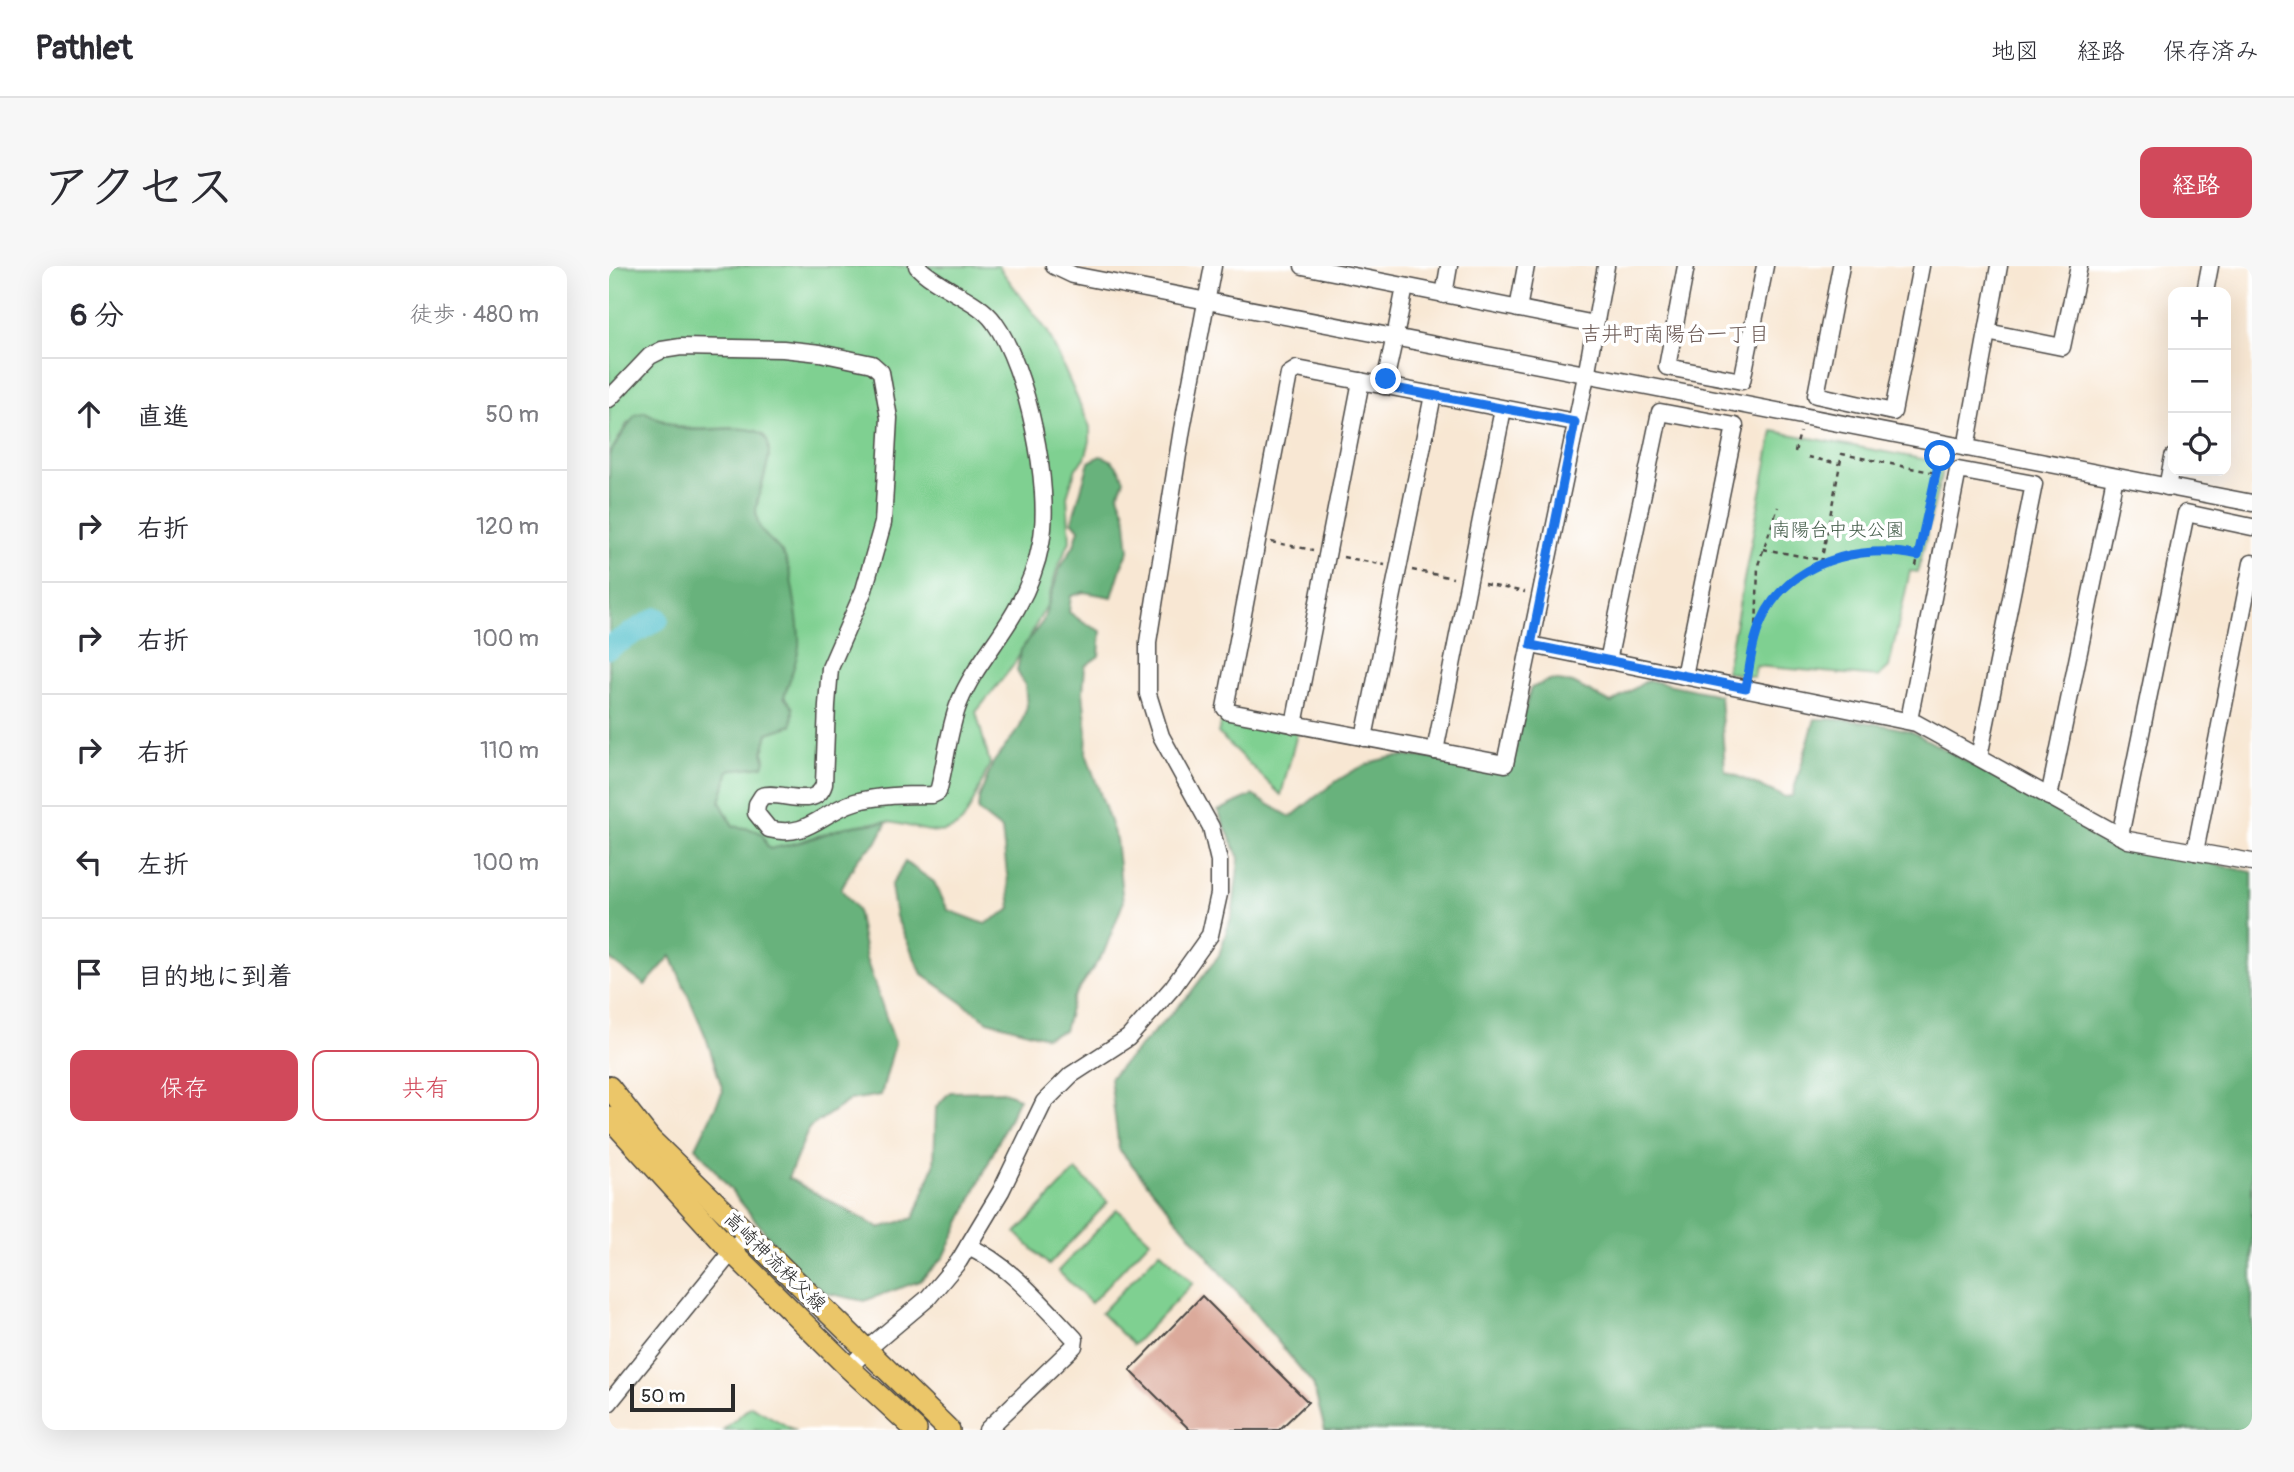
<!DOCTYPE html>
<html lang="ja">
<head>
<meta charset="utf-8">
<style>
	body { margin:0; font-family:Pangolin,"Klee One",sans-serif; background:#f7f7f7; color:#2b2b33 }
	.controls { position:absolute; right:21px; top:21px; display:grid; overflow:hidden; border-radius:14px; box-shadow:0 7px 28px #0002 }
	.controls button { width:63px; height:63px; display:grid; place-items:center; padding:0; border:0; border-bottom:2px solid #e1e1e2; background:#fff; color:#2b2b33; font:35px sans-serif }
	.scale { position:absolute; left:21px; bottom:18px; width:105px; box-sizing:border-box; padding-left:7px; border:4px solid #2b2b2b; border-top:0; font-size:19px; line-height:24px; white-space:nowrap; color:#2b2b2b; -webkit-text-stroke:5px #fff; paint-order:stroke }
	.stop { position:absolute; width:21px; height:21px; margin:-16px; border:5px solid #1a73e8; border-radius:50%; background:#fff }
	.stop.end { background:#1a73e8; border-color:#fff; box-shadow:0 2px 7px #0008 }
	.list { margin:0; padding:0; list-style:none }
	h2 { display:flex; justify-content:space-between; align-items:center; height:91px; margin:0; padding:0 28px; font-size:30px }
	h2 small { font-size:23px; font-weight:400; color:#7c7c81 }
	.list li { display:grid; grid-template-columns:46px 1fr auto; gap:21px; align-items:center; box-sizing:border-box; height:112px; padding:0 28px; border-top:2px solid #e1e1e2 }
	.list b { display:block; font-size:26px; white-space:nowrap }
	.list em { font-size:23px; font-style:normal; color:#7c7c81 }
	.actions { display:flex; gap:14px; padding:21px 28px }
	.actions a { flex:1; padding:16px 0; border:2px solid #d1495b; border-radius:14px; text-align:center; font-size:24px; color:#d1495b }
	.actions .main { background:#d1495b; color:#fff }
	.icon { flex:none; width:38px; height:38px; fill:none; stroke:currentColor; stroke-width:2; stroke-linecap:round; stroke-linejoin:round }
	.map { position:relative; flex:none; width:1643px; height:1164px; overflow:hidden; border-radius:14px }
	header { display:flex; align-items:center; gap:42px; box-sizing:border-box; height:98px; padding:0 35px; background:#fff; border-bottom:2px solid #e1e1e2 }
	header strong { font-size:33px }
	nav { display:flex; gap:38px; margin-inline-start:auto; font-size:24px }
	.intro { display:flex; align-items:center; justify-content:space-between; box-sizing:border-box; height:168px; padding:0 42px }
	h1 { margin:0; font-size:49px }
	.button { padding:18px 32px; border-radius:14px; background:#d1495b; color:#fff; font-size:24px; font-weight:700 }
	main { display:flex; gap:42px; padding:0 42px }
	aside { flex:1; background:#fff; border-radius:14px; box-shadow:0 7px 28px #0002 }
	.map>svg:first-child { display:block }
</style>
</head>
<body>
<header>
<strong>Pathlet</strong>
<nav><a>地図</a><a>経路</a><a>保存済み</a></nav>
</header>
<div class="intro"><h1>アクセス</h1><a class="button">経路</a></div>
<main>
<aside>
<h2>6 分<small>徒歩 · 480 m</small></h2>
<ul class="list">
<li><svg class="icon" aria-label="ahead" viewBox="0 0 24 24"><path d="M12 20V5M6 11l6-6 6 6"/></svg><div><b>直進</b></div><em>50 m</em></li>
<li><svg class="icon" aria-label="right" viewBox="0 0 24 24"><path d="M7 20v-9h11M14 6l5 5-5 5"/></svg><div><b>右折</b></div><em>120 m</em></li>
<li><svg class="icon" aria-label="right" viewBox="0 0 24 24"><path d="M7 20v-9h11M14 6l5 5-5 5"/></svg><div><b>右折</b></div><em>100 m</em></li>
<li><svg class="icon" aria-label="right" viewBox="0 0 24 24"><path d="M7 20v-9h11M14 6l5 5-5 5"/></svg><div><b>右折</b></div><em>110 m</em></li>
<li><svg class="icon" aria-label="left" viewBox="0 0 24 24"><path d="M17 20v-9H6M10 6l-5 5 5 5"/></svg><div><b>左折</b></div><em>100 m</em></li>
<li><svg class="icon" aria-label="arrive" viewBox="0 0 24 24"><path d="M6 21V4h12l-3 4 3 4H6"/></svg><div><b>目的地に到着</b></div></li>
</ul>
<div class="actions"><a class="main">保存</a><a>共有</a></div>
</aside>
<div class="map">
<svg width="1643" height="1164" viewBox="0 0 1643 1164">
	<rect width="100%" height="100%" fill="#fff"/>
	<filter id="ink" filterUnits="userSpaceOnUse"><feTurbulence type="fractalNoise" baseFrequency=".0143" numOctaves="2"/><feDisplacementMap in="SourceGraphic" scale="14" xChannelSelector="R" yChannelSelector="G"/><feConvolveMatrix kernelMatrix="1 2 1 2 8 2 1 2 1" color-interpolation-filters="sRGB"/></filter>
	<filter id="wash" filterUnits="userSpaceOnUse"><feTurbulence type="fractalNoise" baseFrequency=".00686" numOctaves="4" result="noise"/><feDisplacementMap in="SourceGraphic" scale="28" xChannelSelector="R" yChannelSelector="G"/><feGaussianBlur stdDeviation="1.57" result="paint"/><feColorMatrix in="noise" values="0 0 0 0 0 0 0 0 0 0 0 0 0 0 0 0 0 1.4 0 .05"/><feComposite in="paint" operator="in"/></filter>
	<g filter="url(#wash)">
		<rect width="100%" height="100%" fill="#f8e7d3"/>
		<g fill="#7fd091" stroke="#557e5e" stroke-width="2">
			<path d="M 0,0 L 389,0 L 439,66 L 481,161 L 481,175 L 476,192 L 467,202 L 458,230 L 461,275 L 448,303 L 438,339 L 404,400 L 367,446 L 381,498 C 375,510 361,547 353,556 C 331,578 301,556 276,556 C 237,557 199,575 161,584 L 147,565 L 124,560 L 111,536 L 120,503 L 156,494 L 154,486 L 159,467 L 183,459 L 184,442 L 175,431 L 190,380 L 184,329 L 176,291 L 149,262 L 147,243 L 160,191 L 147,164 C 138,165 129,161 120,162 C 82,165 70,164 36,146 L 18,158 L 0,189 Z"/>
			<polygon points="1164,165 1335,197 1309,306 1301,305 1280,401 1269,411 1147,400 1145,411 1117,406"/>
			<polygon points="614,448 689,464 672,529 609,467"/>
			<polygon points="467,904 499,936 440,999 407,967"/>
			<polygon points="508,943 541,974 482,1037 449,1005"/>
			<polygon points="551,985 584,1017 524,1079 492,1047"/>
			<polygon points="142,1140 185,1164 114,1164"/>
		</g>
		<g fill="#67b27b" stroke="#496e53" stroke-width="2">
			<path d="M 36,146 C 48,153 61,160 75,163 C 94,167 141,156 154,169 C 171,184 146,226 147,246 C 149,272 164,271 175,290 C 182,301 191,365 190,380 C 188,396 180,415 175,431 L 184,442 L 183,459 L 159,467 L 154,486 L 156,494 L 154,500 L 120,504 L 111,536 L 124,560 C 131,562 147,562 153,568 C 157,574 155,578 161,583 L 196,575 L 236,561 L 278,556 L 267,577 L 249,592 L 232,623 L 248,643 L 257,693 L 286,777 L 272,829 L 241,834 L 200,862 L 179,912 L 270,962 L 305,952 L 325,899 L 327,841 L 341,826 L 392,825 L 410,832 L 335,991 L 311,1015 L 255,1035 L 217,1027 L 186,1003 L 87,881 L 114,825 L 97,771 L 62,690 L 36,719 L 0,693 L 0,189 L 26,149 Z"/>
			<path d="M 491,190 C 504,192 511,203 515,214 L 509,229 L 516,246 L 520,285 L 513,299 L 503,331 L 475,326 L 462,330 L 460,346 L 475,357 L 492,365 L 490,390 L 476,400 L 474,426 L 478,466 L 477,487 L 507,573 L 514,637 L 495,686 L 464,732 L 455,765 L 437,771 L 379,755 L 313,708 L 287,651 L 282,620 L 296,596 L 325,616 L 339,644 L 376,658 L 402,643 L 393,564 L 369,545 L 370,532 L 384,497 L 411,461 L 418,440 L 416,419 L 408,405 L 412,384 L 434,355 L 451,302 L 465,279 L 470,263 L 463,255 L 480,196 Z"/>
			<path d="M 941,414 L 964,417 L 1002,437 L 1039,414 L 1111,429 L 1116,505 L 1176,531 L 1183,530 L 1206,453 C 1239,452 1270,457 1302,465 L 1509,578 L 1643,606 L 1643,1164 L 716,1164 L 704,1118 L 510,883 L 501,812 L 580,729 L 610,689 L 624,645 L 630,592 L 609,545 L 643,529 L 682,551 C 710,528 742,499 779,492 C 809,485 866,500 898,506 L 922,422 Z"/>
		</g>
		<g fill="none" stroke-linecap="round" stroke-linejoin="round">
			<polyline stroke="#54c1cc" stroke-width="24" points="0,381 48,353"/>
		</g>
		<g id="blocks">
			<polygon fill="#dbaa9b" points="593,1030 699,1136 670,1164 581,1164 521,1104"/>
		</g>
	</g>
	<g filter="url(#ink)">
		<use href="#blocks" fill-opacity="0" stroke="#4a4744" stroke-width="2"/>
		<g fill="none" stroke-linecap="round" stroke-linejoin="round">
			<g stroke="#4a4744" stroke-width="19">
				<g id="minor">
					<polyline points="445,0 464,9 1643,237"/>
					<polyline points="694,0 986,58"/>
					<polyline points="1077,0 1058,101 1133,115 1156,0"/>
					<polyline points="1232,0 1207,129 1284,146 1312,0"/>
					<polyline points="1596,26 1601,0"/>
					<polyline points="835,29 840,0"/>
					<polyline points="909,43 917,0"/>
					<polyline points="788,61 796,21"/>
					<polyline points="1378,66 1453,81 1470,0"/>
					<polyline points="775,120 784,79"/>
					<path d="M 0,133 L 41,90 L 53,84 L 72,81 L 174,83 L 211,87 L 263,98 L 272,106 L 280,152 L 274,257 L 255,324 L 221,402 L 218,439 L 215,518 C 207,545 172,524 153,530 L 148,538 L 147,547 L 160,563 C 199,573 212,546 246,536 C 270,529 298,529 323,529 L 329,526 C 337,497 339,465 350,437 C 364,402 390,375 408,342 C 419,322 428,299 432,277 C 443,222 418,101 385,56 C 369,33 328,22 308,0"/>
					<polyline points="966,156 688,103 680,108 616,442 620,446 896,498 977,110 997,0"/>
					<polyline points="1357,182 1390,0"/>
					<polyline points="1558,221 1564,191"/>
					<polyline points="922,379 1307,457 1519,574 1643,596"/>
					<polyline points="999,395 1051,146 1126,160 1075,410"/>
					<polyline points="1300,454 1349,204 1425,218 1370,491"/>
					<polyline points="685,459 752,115"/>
					<polyline points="755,472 824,129"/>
					<polyline points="826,485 894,143"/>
					<polyline points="1440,531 1506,211"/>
					<polyline points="1511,570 1577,247 1643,261"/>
					<polyline points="1586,586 1643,297"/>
					<path d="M 359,980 C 400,998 435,1041 466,1073 L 465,1080 L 378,1164"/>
					<polyline points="240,1102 257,1084 319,1032 350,995 392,925 435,836 462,809 519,772 564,721 601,669 610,628 610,595 602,561 552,470 539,428 539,376 573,163 604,0"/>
					<polyline points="0,1137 137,968"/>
				</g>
			</g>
			<g stroke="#4a4744" stroke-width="24">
				<g id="major">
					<polyline points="0,821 41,873 340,1164"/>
					<polyline points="0,851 122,985 240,1102 307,1164"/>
				</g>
			</g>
			<g stroke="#4a4744" stroke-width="2.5" stroke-dasharray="5 5" stroke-linecap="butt">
				<polyline points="1186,186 1191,166"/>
				<polyline points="1199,191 1230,198"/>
				<polyline points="662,276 704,284"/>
				<polyline points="1154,283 1213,294"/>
				<polyline points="734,291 776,299"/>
				<polyline points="1212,297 1233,188 1327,207"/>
				<polyline points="1307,300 1331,191"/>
				<polyline points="803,304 844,312"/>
				<polyline points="875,318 916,326"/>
				<polyline points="1147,368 1164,334 1193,308 1216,295 1273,286 1309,291"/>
				<polyline points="1140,408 1147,368 1149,299 1169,241"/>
			</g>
			<use href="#minor" stroke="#fff" stroke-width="16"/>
			<use href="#major" stroke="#ebc669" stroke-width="21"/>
		</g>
	</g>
	<g fill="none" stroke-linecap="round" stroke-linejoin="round" filter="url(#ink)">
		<path stroke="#1a73e8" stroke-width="9" d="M 777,113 L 775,120 L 966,156 L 922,379 L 1137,422 C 1141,399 1143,375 1153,354 C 1178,297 1252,276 1309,290 L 1331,190"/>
	</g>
	<g text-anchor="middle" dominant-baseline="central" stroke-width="7" stroke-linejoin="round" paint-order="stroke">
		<g font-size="19" fill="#445d4a" stroke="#fff">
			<text x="1229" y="264">南陽台中央公園</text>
		</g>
		<g font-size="19" fill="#2b2b2b" stroke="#fff">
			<text transform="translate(166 996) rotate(44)">高崎神流秩父線</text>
		</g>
		<g font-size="21" fill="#695752" stroke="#fff">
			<text x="1066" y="68">吉井町南陽台一丁目</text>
		</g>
	</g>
</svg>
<div class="controls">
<button>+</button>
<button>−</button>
<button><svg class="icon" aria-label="locate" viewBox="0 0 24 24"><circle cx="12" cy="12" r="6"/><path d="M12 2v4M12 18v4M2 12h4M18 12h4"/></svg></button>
</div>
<div class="scale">50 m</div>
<div class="stop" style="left:1331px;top:190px"></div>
<div class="stop end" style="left:777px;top:113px"></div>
</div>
</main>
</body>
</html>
